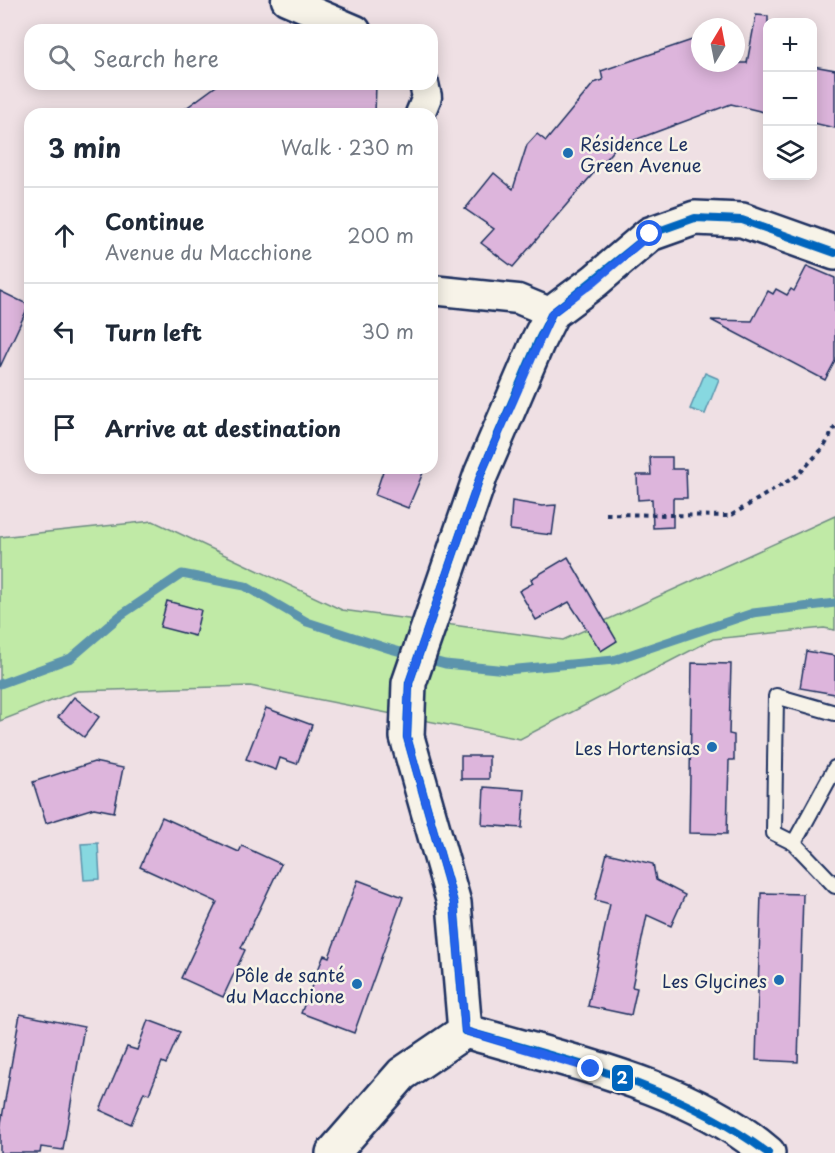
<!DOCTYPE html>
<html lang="en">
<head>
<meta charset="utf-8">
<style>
	body { margin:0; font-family:"Playpen Sans",sans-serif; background:#f2f2f3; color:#1f2937 }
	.controls { position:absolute; right:18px; top:18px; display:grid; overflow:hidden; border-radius:12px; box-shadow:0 3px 15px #0003 }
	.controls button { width:54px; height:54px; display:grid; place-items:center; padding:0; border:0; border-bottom:2px solid #e0e1e3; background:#fff; color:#1f2937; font:30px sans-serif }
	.compass { position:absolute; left:691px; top:18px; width:54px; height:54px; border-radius:50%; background:#fff; box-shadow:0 3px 15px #0003; rotate:10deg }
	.stop { position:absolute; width:18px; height:18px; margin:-14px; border:4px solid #2563eb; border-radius:50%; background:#fff }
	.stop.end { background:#2563eb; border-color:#fff; box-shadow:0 2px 6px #0008 }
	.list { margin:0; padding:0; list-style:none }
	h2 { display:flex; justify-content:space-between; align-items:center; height:78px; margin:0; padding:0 24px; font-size:26px }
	h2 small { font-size:20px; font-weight:400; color:#747a83 }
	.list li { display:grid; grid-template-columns:39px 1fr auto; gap:18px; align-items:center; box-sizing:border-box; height:96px; padding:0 24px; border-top:2px solid #e0e1e3 }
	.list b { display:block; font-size:22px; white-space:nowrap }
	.list p { margin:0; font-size:20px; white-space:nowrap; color:#747a83 }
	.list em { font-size:20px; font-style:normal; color:#747a83 }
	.icon { flex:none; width:33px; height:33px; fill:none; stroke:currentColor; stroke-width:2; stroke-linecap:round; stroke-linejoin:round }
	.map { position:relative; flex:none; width:835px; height:1153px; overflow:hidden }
	.search { position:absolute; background:#fff; box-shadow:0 3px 15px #0003; left:24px; top:24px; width:414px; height:66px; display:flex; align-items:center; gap:15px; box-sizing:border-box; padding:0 21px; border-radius:18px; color:#747a83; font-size:22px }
	.panel { position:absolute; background:#fff; box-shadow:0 3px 15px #0003; left:24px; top:108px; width:414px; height:366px; border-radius:18px }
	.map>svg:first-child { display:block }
</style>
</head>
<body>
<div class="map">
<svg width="835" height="1153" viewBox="0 0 835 1153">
	<rect width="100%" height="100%" fill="#efe0e4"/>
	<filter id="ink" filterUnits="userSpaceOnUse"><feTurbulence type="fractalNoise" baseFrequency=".0167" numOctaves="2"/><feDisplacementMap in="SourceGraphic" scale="12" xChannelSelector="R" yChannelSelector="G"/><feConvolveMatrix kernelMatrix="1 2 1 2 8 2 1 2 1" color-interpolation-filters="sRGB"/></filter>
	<g filter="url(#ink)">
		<polygon fill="#c0eaa6" stroke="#6e8c82" stroke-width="1.5" points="835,516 835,630 824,628 713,639 520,739 250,686 77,691 0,721 0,537 153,521 342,610 563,640"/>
		<g fill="#87d8e0" stroke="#5c94ac" stroke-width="1.5">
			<polygon points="705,373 719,379 705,414 690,409"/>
			<polygon points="98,843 100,879 84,880 81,844"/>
		</g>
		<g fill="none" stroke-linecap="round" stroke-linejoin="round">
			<polyline stroke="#5c94ac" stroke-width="9" points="0,684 71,658 121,615 182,574 245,586 307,622 390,649 445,664 507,670 614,660 753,613 835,603"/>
		</g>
		<g fill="#ddb5dc" stroke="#1b2f5e" stroke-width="1.5">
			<polygon points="756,15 768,16 768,113 731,104 616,147 513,267 481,243 494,229 465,209 494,173 513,189 527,145 537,134 546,141 594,83 603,80 601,71 695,39 700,63 747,63"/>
			<polygon points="813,66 835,70 835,128 813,123"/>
			<polygon points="219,84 376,84 375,114 178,114"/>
			<polygon points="807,266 835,278 835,361 825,380 711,320 752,321 768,291 773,294 776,289 787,295 791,289 794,291"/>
			<polygon points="0,291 29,305 0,367"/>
			<polygon points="650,457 672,457 672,469 686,469 687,498 673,498 673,527 653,528 652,499 638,500 637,475 651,475"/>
			<polygon points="384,468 425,468 408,508 375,495"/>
			<polygon points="512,501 542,506 556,505 552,535 510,530"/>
			<polygon points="568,557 617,641 601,651 569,602 536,620 519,591 533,583 531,579"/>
			<polygon points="167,601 201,610 195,636 160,627"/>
			<polygon points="806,651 835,656 835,694 800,688"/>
			<polygon points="692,663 731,664 729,734 734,735 734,760 729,760 727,834 689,833"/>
			<polygon points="74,697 99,717 84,737 58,717"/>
			<polygon points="266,708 312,725 297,764 280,758 276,770 246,759"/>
			<rect x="461" y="756" width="28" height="23"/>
			<polygon points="94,762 123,768 114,812 94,808 46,823 33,782"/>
			<polygon points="484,787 525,790 522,828 482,825"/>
			<polygon points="162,817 239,852 242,846 281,864 241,948 245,950 223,997 181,978 217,902 140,867"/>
			<polygon points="607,853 653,864 656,880 685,895 671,926 647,915 632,987 637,988 631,1015 588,1006 610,904 595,900"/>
			<polygon points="358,880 403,897 354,1033 301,1013 324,955 329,957"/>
			<polygon points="761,893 803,894 798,1062 756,1060"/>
			<polygon points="20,1014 84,1027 63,1150 41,1147 40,1153 0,1153 0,1129"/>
			<polygon points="148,1020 180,1032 166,1064 162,1062 149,1094 144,1092 131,1124 100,1110 127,1047 137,1050"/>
		</g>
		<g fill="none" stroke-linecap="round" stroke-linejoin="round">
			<g stroke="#1b2f5e" stroke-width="18">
				<g id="lane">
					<polyline points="835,768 794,843 835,886"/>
					<polyline points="794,843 774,833 776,696 835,713"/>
				</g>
			</g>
			<g stroke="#1b2f5e" stroke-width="33">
				<g id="street">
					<polyline points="286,0 356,30"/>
					<polyline points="420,114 427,97 424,84"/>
					<polyline points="432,290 518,299 552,313"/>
				</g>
			</g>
			<g stroke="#1b2f5e" stroke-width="38">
				<g id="secondary">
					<polyline points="465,1031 454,903 407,737 409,683 481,474 538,341 552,313 595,281 650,234 695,218 742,220 835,253"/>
					<path d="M 465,1031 C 563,1060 690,1085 768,1153"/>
					<polyline points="333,1153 402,1074 465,1031"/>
				</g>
			</g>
			<polyline stroke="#1b2f5e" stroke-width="4" stroke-dasharray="4.5 4.5" stroke-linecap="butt" points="606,514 730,516 798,475 824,447 835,427"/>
			<use href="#lane" stroke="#f7f3e8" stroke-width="14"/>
			<use href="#street" stroke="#f7f3e8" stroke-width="28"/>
			<use href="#secondary" stroke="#f7f3e8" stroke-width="33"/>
			<g stroke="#f7f3e8" stroke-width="12">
				<g id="bus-1">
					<polyline points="465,1031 454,903 407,737 409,683 481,474 538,341 552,313 650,234 695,218 742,220 835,253"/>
					<path d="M 465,1031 C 571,1061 678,1086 768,1153"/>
				</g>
			</g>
			<use href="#bus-1" stroke="#0065bd" stroke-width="8"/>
		</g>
	</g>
	<g fill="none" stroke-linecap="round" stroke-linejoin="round" filter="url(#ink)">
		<polyline stroke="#2563eb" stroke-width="8" points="591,1069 465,1031 454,903 407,737 409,683 481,474 552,313 595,281 650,234"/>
	</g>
	<g fill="#1f6fb2" stroke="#f7f3e8" stroke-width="2">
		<circle cx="568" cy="153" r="6"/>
		<circle cx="712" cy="747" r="6"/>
		<circle cx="779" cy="980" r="6"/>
		<circle cx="357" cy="984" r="6"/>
	</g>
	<g text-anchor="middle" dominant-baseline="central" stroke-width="5" stroke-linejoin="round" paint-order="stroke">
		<g font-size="18" fill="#1b2f5e" stroke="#f7f3e8" text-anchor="end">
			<text x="580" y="143" text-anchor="start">Résidence Le<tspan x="580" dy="21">Green Avenue</tspan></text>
			<text x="700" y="747">Les Hortensias</text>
			<text x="345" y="974">Pôle de santé<tspan x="345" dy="21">du Macchione</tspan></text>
			<text x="767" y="980">Les Glycines</text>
		</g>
	</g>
	<rect stroke="#f7f3e8" stroke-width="2" x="611" y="1064" width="23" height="28" rx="6" fill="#0065bd"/>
	<g font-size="16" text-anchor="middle" font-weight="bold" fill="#fff">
		<text x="622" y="1084">2</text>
	</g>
</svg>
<div class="controls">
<button>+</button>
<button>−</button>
<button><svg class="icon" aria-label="layers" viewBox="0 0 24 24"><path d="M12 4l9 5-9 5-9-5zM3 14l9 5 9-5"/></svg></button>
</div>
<svg class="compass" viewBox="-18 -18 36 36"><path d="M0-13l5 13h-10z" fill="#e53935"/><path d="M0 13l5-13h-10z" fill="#747a83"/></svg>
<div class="stop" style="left:650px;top:234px"></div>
<div class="stop end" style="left:591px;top:1069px"></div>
<div class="search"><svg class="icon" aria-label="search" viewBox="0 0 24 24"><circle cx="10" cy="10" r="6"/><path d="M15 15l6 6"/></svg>Search here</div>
<section class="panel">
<h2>3 min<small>Walk · 230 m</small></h2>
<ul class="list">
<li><svg class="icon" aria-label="ahead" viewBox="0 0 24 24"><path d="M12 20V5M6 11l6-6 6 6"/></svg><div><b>Continue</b><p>Avenue du Macchione</p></div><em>200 m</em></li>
<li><svg class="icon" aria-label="left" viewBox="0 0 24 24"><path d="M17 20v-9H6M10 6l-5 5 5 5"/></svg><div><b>Turn left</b></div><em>30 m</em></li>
<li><svg class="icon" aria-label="arrive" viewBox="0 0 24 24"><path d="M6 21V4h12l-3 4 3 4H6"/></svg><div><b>Arrive at destination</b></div></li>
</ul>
</section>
</div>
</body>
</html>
